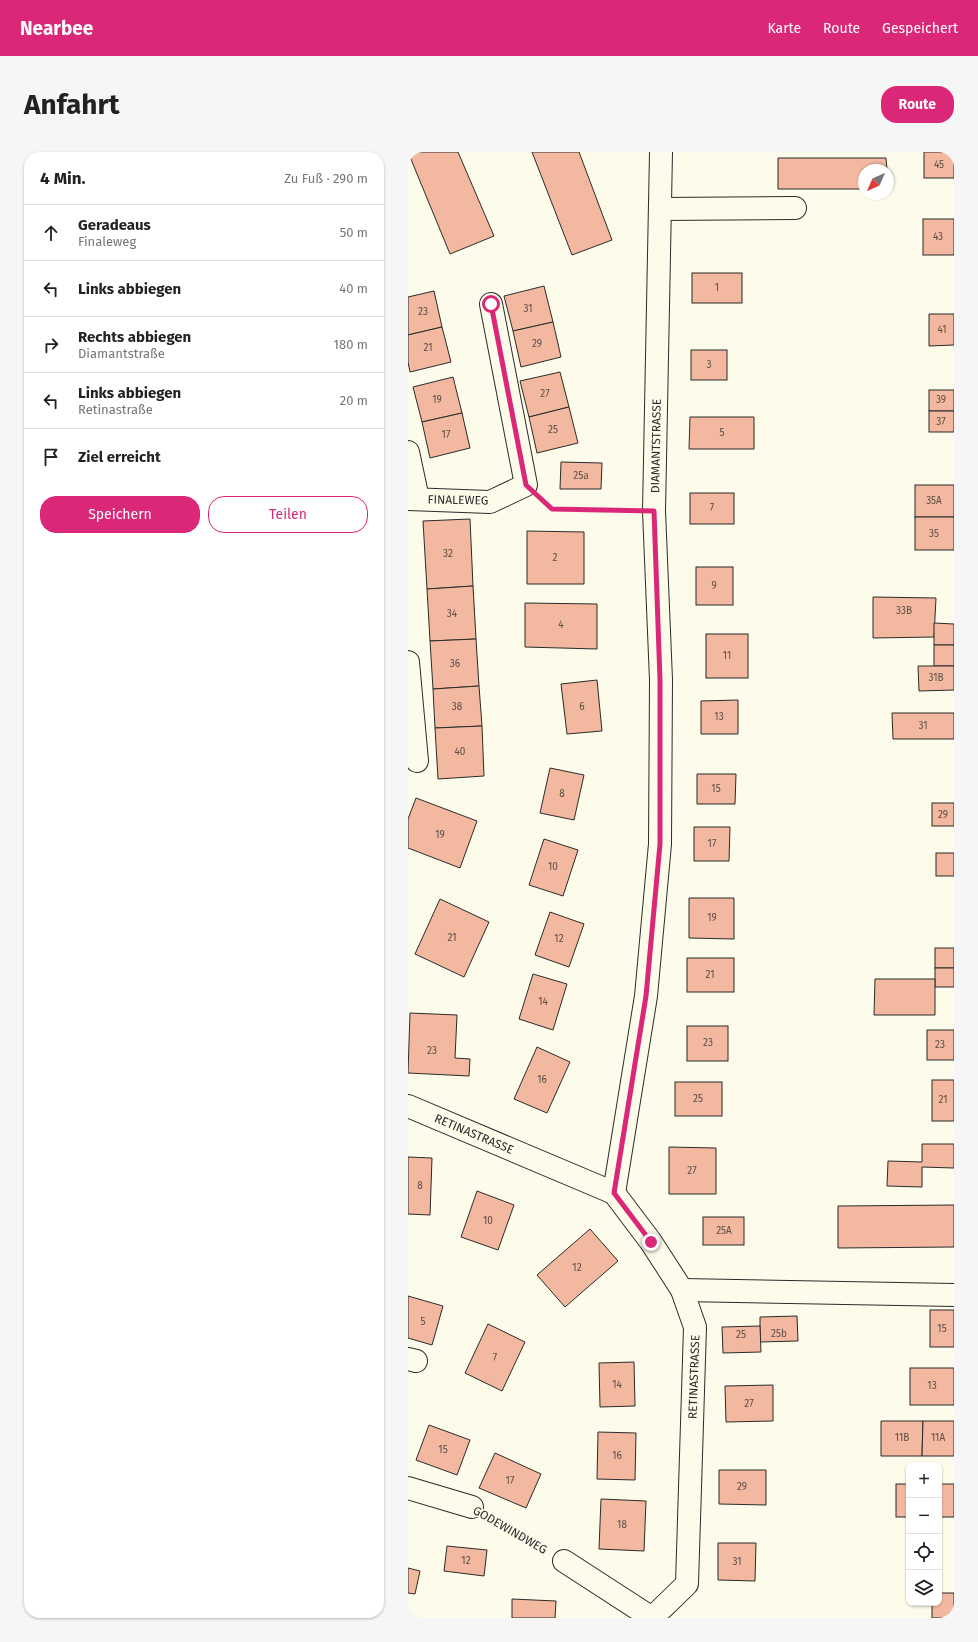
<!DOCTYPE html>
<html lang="de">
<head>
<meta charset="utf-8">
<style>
	body { margin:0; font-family:"Fira Sans",sans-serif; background:#f6f6f6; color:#222 }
	.controls { position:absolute; right:12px; bottom:12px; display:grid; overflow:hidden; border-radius:8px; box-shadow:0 1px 3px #0004 }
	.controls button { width:36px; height:36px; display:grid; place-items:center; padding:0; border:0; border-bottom:1px solid #e0e0e0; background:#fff; color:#222; font:20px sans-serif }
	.compass { position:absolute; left:450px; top:12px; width:36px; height:36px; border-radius:50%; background:#fff; box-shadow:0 1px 3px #0004; rotate:225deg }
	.stop { position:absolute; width:12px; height:12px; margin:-9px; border:3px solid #db2777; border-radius:50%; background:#fff }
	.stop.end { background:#db2777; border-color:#fff; box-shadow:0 1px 4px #0008 }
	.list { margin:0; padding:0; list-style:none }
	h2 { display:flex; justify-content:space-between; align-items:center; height:52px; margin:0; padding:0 16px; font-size:17px }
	h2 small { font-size:13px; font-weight:400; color:#767676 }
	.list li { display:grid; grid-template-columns:26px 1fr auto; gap:12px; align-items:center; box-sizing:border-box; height:56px; padding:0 16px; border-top:1px solid #e0e0e0 }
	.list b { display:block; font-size:15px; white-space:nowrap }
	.list p { margin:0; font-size:13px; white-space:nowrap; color:#767676 }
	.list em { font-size:13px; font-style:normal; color:#767676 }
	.actions { display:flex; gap:8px; padding:12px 16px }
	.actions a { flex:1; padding:9px 0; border:1px solid #db2777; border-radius:16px; text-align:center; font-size:14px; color:#db2777 }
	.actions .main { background:#db2777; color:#fff }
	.icon { flex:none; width:22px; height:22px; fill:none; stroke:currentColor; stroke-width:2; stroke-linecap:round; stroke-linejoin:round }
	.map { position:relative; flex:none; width:546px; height:1466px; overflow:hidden; border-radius:16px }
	header { display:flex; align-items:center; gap:24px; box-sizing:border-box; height:56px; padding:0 20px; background:#db2777; color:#fff }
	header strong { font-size:19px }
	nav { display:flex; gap:22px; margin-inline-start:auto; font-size:14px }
	.intro { display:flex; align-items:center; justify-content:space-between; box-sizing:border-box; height:96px; padding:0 24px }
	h1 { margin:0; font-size:28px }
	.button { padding:10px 18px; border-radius:16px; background:#db2777; color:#fff; font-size:14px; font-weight:700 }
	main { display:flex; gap:24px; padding:0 24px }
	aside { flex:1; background:#fff; border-radius:16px; box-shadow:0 1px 3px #0004 }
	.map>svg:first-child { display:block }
</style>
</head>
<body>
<header>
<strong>Nearbee</strong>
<nav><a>Karte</a><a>Route</a><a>Gespeichert</a></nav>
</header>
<div class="intro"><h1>Anfahrt</h1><a class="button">Route</a></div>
<main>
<aside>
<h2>4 Min.<small>Zu Fuß · 290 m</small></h2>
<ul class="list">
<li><svg class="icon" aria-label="ahead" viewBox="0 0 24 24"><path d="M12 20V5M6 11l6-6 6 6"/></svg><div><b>Geradeaus</b><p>Finaleweg</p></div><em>50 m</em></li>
<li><svg class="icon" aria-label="left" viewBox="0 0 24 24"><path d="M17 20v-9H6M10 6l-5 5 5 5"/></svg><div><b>Links abbiegen</b></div><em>40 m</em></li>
<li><svg class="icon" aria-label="right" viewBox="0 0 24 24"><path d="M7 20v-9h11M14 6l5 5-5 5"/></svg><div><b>Rechts abbiegen</b><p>Diamantstraße</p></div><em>180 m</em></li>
<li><svg class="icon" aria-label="left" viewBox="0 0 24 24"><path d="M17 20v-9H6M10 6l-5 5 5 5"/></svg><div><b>Links abbiegen</b><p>Retinastraße</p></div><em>20 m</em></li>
<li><svg class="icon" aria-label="arrive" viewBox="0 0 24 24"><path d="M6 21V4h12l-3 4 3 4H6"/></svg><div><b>Ziel erreicht</b></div></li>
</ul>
<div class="actions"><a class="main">Speichern</a><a>Teilen</a></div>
</aside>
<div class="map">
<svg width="546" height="1466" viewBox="0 0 546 1466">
	<rect width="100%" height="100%" fill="#fdfbea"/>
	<g fill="#f2b8a0" stroke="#2b2b2b">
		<polygon points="0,0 50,0 86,84 42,102"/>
		<polygon points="124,0 171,0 204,88 164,103"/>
		<rect x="516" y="0" width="30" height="26"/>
		<polygon points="370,6 478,6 479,18 456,18 456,37 370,37"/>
		<rect x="515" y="67" width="31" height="36"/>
		<rect x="284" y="121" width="50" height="30"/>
		<polygon points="136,134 145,170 105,179 96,144"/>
		<polygon points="26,139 34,175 0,183 0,145"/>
		<polygon points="521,162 546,162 546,193 521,194"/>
		<polygon points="145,170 153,205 113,215 105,179"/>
		<polygon points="34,175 43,210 2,220 0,210 0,183"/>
		<rect x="283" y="198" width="36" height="30"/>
		<polygon points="152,220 161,255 121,265 112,229"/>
		<polygon points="45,225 54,261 14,270 5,235"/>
		<rect x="521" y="238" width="25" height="21"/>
		<polygon points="161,255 170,291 129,301 121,265"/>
		<rect x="521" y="259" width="25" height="21"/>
		<polygon points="54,261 62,296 22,306 14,270"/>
		<polygon points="282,265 346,265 346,297 281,297"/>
		<polygon points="153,310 194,311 193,337 152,337"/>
		<rect x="507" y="333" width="39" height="32"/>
		<rect x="282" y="341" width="44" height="31"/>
		<rect x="507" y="365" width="39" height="33"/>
		<polygon points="62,367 65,434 19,437 15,369"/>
		<polygon points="119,379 176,380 176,432 119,432"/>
		<rect x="288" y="415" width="37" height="38"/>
		<polygon points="65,434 68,487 22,489 19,437"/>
		<polygon points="465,445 528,446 526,485 465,486"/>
		<polygon points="117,451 189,452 189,497 117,495"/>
		<polygon points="526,471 546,472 546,493 526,493"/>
		<rect x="298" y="482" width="42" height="44"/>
		<polygon points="68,487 71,534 25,537 22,489"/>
		<rect x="526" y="493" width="20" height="21"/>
		<polygon points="510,514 546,514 546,538 511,539"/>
		<polygon points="189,528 194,579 159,582 153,532"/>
		<polygon points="71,534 74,574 27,576 25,537"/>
		<polygon points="330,548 330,582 293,582 293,549"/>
		<polygon points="484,561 546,561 546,587 485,587"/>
		<polygon points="74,574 76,624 30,627 27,576"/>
		<polygon points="142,616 176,623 166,668 132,661"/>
		<polygon points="289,622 328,622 327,652 289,652"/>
		<polygon points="8,646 69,669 52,716 0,696 0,667"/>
		<rect x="524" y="651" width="22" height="23"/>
		<polygon points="286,675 322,675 321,709 286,709"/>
		<polygon points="136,687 170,698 155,744 121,733"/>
		<rect x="528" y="701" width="18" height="23"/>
		<polygon points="281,746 326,746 326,787 281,786"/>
		<polygon points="32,747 81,770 56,825 7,802"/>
		<polygon points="142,760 176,772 161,815 127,803"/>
		<rect x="527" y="796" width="19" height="20"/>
		<rect x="279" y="806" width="47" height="34"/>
		<rect x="527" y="816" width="19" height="19"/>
		<polygon points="125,822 159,832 145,878 111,867"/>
		<polygon points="467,827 527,827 527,863 466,863"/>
		<polygon points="2,861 49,863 47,906 62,907 61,924 0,921"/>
		<rect x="279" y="874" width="41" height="35"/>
		<rect x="519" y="878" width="27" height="30"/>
		<polygon points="129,895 162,910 139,961 106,947"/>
		<rect x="524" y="928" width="22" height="41"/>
		<rect x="267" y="930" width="47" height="34"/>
		<polygon points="514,992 546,992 546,1016 514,1015 514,1035 479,1034 480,1009 514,1010"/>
		<polygon points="261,995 308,996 308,1042 261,1042"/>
		<polygon points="0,1005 24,1006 22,1063 0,1062"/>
		<polygon points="69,1039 106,1053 90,1098 53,1085"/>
		<polygon points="546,1053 546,1095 430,1096 430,1054"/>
		<rect x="295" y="1065" width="41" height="28"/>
		<polygon points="182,1077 210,1109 157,1155 129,1123"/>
		<polygon points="0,1144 35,1154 24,1193 0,1186"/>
		<rect x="522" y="1158" width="24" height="37"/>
		<polygon points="389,1164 390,1189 352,1190 352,1165"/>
		<polygon points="80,1172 117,1190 94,1239 57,1221"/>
		<polygon points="352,1174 353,1200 315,1201 314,1175"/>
		<polygon points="226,1210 227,1254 192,1255 191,1211"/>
		<rect x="502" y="1216" width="44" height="37"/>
		<polygon points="365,1233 365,1269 318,1270 317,1234"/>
		<polygon points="473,1269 515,1269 514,1304 473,1304"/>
		<polygon points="515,1269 546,1269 546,1304 514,1304"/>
		<polygon points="21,1273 62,1288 49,1323 8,1308"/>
		<polygon points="190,1280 228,1281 227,1328 189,1327"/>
		<polygon points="87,1301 133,1322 118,1356 71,1336"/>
		<polygon points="311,1318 358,1318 358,1353 311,1352"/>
		<rect x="488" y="1332" width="13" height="33"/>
		<rect x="531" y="1332" width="15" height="33"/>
		<polygon points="193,1347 238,1349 236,1399 191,1397"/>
		<polygon points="310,1391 348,1391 347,1429 310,1428"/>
		<polygon points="39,1394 79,1398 76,1424 36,1419"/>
		<polygon points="0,1416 12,1419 7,1442 0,1441"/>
		<polygon points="531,1441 546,1441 546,1466 524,1466 524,1451 531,1451"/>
		<polygon points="104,1447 148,1449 147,1466 104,1466"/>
	</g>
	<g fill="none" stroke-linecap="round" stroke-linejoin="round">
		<g stroke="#2b2b2b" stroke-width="24">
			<g id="minor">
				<polyline points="252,57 387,56"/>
				<polyline points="0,300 10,347"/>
				<polyline points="0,347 82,350 118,333 83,152"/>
				<polyline points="0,510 9,609"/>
				<polyline points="0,954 206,1041 243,1090 274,1138 287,1175 279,1432 244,1466 156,1409"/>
				<polyline points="206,1041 238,844 252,692 253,528 246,359 253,0"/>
				<polyline points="274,1138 546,1143"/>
				<polyline points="0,1207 8,1209"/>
				<polyline points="0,1336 64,1355"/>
			</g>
		</g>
		<g stroke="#6a6964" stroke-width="2.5" stroke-dasharray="3 2" stroke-linecap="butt">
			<polyline points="134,348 144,357 222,358"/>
			<polyline points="83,1366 136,1397"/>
		</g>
		<use href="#minor" stroke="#fdfbea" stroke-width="22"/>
	</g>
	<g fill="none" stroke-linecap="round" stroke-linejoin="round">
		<polyline stroke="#db2777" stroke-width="5" points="83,152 118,333 144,357 246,359 252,528 252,692 238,844 206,1041 243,1090"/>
	</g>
	<g text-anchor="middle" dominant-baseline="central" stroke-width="3" stroke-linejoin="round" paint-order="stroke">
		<g font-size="10" fill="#5d4e48">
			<text x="531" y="13">45</text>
			<text x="530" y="85">43</text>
			<text x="309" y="136">1</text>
			<text x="120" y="157">31</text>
			<text x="15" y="160">23</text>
			<text x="534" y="178">41</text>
			<text x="129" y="192">29</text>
			<text x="20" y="196">21</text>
			<text x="301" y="213">3</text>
			<text x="137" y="242">27</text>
			<text x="29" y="248">19</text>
			<text x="533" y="248">39</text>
			<text x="533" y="270">37</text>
			<text x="145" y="278">25</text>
			<text x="314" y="281">5</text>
			<text x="38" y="283">17</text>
			<text x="173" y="324">25a</text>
			<text x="526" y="349">35A</text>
			<text x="304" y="356">7</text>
			<text x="526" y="382">35</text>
			<text x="40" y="402">32</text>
			<text x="147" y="406">2</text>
			<text x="306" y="434">9</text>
			<text x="496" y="459">33B</text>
			<text x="44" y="462">34</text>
			<text x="153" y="473">4</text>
			<text x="319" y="504">11</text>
			<text x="47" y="512">36</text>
			<text x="528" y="526">31B</text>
			<text x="49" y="555">38</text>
			<text x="174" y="555">6</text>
			<text x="311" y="565">13</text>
			<text x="515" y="574">31</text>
			<text x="52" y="600">40</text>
			<text x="308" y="637">15</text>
			<text x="154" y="642">8</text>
			<text x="535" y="663">29</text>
			<text x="32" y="683">19</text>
			<text x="304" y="692">17</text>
			<text x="145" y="715">10</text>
			<text x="304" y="766">19</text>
			<text x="44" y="786">21</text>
			<text x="151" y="787">12</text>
			<text x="302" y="823">21</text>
			<text x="135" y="850">14</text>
			<text x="300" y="891">23</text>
			<text x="532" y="893">23</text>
			<text x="24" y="899">23</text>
			<text x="134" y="928">16</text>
			<text x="290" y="947">25</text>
			<text x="535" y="948">21</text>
			<text x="284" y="1019">27</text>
			<text x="12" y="1034">8</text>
			<text x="80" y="1069">10</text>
			<text x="316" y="1079">25A</text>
			<text x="169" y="1116">12</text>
			<text x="15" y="1170">5</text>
			<text x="534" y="1177">15</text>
			<text x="371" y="1182">25b</text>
			<text x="333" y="1183">25</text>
			<text x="87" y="1206">7</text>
			<text x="209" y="1233">14</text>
			<text x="524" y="1234">13</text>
			<text x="341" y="1252">27</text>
			<text x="494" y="1286">11B</text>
			<text x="530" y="1286">11A</text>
			<text x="35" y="1298">15</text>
			<text x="209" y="1304">16</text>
			<text x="102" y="1329">17</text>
			<text x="334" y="1335">29</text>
			<text x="214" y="1373">18</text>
			<text x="58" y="1409">12</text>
			<text x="329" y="1410">31</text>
		</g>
		<g font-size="12" fill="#2b2b2b" stroke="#fdfbea">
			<text transform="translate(248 294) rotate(-89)">DIAMANTSTRASSE</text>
			<text transform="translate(50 348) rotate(1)">FINALEWEG</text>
			<text transform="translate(66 982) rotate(23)">RETINASTRASSE</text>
			<text transform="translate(286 1225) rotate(-88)">RETINASTRASSE</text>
			<text transform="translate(102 1378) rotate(30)">GODEWINDWEG</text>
		</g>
	</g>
</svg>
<div class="controls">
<button>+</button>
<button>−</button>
<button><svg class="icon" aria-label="locate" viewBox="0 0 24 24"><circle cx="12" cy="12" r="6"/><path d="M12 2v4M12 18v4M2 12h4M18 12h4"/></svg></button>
<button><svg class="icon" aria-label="layers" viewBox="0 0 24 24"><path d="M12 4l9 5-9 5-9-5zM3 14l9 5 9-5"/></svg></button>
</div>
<svg class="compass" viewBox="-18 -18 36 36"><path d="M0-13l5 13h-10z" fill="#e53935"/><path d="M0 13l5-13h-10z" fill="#767676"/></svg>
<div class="stop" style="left:83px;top:152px"></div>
<div class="stop end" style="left:243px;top:1090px"></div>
</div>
</main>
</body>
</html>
